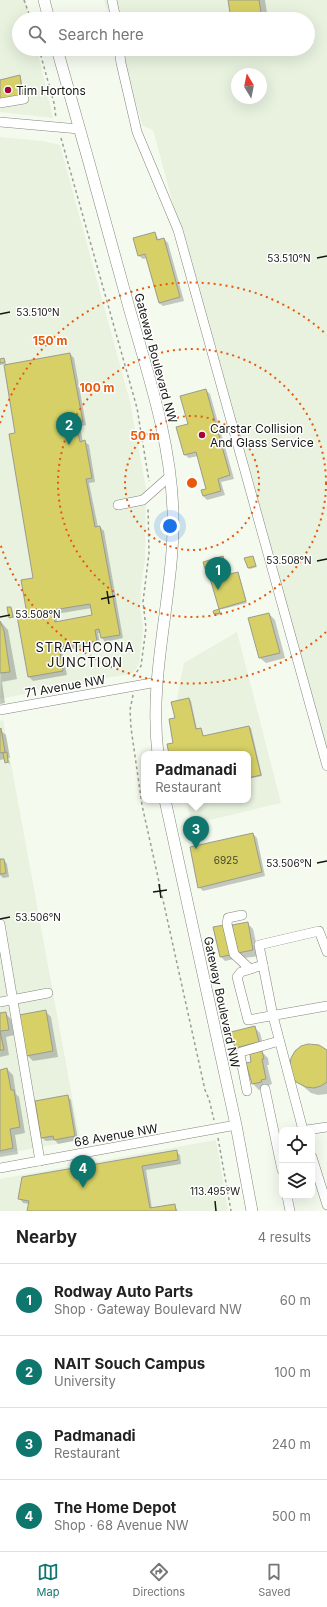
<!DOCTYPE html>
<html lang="en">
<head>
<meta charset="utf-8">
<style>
	body { margin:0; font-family:Inter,sans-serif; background:#f2f2f2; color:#222 }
	.controls { position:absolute; right:12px; bottom:12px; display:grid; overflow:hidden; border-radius:8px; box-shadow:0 4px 16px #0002 }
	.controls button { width:36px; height:36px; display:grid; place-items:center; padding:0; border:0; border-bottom:1px solid #e0e0e0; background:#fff; color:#222; font:20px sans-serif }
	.compass { position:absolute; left:231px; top:68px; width:36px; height:36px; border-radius:50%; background:#fff; box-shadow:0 4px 16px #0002; rotate:350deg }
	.you { position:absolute; left:170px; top:526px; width:14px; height:14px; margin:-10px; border:3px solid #fff; border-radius:50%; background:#1a73e8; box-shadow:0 0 0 6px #1a73e833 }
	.badge { display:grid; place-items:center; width:26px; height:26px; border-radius:50%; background:#0f766e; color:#fff; font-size:13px; font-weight:700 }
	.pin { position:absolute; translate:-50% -33px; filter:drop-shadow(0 1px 2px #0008) }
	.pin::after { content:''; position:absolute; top:21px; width:14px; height:12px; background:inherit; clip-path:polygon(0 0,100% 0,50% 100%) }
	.popup { position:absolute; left:141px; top:751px; width:110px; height:52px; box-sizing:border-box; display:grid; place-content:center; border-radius:8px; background:#fff; filter:drop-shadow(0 1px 3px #0005); font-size:13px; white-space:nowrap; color:#767676 }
	.popup b { font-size:15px; color:#222 }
	.popup::after { content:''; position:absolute; left:50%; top:100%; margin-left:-8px; border:8px solid transparent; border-top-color:#fff }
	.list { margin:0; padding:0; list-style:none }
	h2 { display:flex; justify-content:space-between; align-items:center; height:52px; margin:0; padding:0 16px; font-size:17px }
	h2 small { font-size:13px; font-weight:400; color:#767676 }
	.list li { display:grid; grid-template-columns:26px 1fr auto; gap:12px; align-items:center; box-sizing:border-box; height:72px; padding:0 16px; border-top:1px solid #e0e0e0 }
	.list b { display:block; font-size:15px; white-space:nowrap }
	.list p { margin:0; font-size:13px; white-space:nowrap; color:#767676 }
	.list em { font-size:13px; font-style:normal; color:#767676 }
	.icon { flex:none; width:22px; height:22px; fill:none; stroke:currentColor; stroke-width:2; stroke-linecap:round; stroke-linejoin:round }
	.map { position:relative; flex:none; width:327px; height:1211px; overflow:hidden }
	.search { position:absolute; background:#fff; box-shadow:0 4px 16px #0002; left:12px; right:12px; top:12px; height:44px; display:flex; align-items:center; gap:10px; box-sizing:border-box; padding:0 14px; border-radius:22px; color:#767676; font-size:15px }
	.sheet { height:340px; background:#fff }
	nav { display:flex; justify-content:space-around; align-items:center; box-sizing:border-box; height:56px; border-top:1px solid #e0e0e0; background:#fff; font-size:11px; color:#767676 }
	nav a { display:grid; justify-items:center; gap:2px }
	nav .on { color:#0f766e }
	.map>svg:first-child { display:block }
</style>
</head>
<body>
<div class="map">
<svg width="327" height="1211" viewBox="0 0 327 1211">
	<rect width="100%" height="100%" fill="#f4faee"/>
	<g fill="#e8f2df" fill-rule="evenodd">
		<polygon points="0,0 25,0 30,19 19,19 19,49 37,49 53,118 0,112"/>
		<path d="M 104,0 L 327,0 L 327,772 L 153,130 L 143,126 L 119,49 L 308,49 L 308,19 L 110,19 ZM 237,74 L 261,74 L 261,98 L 237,98 Z"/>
		<polygon points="0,137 42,141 60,145 130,402 146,488 145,559 141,587 140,607 143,629 139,664 135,671 130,674 25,692 25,694 0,699"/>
		<polygon points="237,632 281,803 192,824 186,800 248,800 248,754 175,754 170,733 184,663"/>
		<polygon points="3,720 80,1140 0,1154 0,721"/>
		<polygon points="216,1140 228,1211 0,1211 0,1179"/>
	</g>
	<g fill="#0003" fill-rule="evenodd">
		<polygon points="229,0 265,0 268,19 232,19"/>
		<polygon points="20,76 21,78 24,99 0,80"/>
		<polygon points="155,233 159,240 164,239 168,243 184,301 163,306 159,303 147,258 143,259 139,256"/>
		<path d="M 70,354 L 74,358 L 86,425 L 80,427 L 83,442 L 85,442 L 89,445 L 95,482 L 89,483 L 98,527 L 100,527 L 104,531 L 123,638 L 105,642 L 102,638 L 101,633 L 98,633 L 100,644 L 62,651 L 67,675 L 33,681 L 29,677 L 18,616 L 28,614 L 34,578 L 16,433 L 5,364 L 0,365 L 0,360 L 4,359 L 7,366 ZM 92,608 L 93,616 L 57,622 L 56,614 Z"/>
		<polygon points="206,390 210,394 234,479 221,482 225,495 207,500 203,496 207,490 198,456 189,458 185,455 189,425"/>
		<polygon points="223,557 228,570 225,571 227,576 238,573 239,575 247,603 219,610 221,614 216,616 214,611 221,610 209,570 206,568"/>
		<polygon points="252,557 257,567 250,569 248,568"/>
		<polygon points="11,608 12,609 14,618 10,617"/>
		<polygon points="269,614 275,620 285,658 266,663 260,658"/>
		<polygon points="1,622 8,630 17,679 2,682 5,703 0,704"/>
		<polygon points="189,699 191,701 197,730 200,729 202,731 204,737 249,727 251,728 262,776 248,779 248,754 170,754 174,744 176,718"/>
		<polygon points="0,730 6,735 10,758 8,758 10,764 6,762 5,759 0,760"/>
		<polygon points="253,834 257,838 265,876 203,891 199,887"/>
		<polygon points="4,860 7,864 9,877 3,878 0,875 0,864"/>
		<polygon points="247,923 253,929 259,956 244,958 239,953"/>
		<polygon points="215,928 234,959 225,961 221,957"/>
		<polygon points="45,1011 51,1017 58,1057 33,1061 27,1055"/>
		<polygon points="5,1013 11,1019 14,1035 6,1037 9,1055 0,1057 0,1014"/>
		<polygon points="254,1027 260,1033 264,1047 242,1053 236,1047"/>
		<polygon points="327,1051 327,1094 318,1095 311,1093 297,1081"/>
		<polygon points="262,1052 268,1058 269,1065 267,1065 272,1084 267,1086 267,1088 259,1090 253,1084 253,1062"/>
		<polygon points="7,1069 13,1075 16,1094 19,1097 25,1133 15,1135 18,1154 0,1157 0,1071"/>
		<polygon points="67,1096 71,1100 78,1140 58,1144 55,1140 46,1141 42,1138"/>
		<polygon points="176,1152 180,1155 181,1164 146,1170 152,1209 174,1205 178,1211 28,1211 29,1204 23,1203 20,1199"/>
	</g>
	<g fill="#d6d066" stroke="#9c9b8f" fill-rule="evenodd">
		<polygon points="228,0 259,0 262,19 231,19"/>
		<polygon points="20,75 23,97 0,101 0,80"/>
		<polygon points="155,232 157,240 164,238 180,297 159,303 145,254 138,256 133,238"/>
		<path d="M 70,353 L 83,422 L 76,423 L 80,442 L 85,440 L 92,478 L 86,479 L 95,527 L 100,526 L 120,635 L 101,638 L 99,629 L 95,630 L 97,641 L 59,647 L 63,671 L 28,677 L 17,616 L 27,614 L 21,580 L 33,578 L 9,434 L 15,433 L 4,365 ZM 90,604 L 92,615 L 55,622 L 53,610 Z"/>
		<polygon points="4,358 5,362 0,363 0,359"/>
		<polygon points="206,389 230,475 218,479 221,491 203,496 201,490 206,489 196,452 184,455 176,427 188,424 180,396"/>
		<polygon points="223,556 227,568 224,569 226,575 238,572 246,601 219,609 207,568 205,569 203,562"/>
		<polygon points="253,556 256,566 248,568 244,558"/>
		<polygon points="7,607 11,607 13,617 9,618"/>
		<polygon points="219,609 220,613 214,614 213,611"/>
		<polygon points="269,613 280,653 259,658 248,618"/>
		<polygon points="0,621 4,631 10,672 0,673"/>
		<polygon points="189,698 196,729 201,728 203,736 249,726 261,775 248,778 248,754 169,754 167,744 173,743 169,719 175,718 171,702"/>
		<polygon points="1,728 5,752 0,753 0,729"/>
		<polygon points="7,752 8,762 5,763 3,753"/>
		<polygon points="253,833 262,872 198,888 190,847"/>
		<polygon points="0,859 4,859 6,873 0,874"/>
		<polygon points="248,922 253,950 238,953 232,925"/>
		<polygon points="224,925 230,955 220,957 213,927"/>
		<polygon points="46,1010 53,1051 26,1056 19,1015"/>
		<polygon points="6,1012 9,1030 0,1031 4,1050 0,1050 0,1013"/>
		<polygon points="255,1026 259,1042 235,1048 231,1032"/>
		<polygon points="308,1044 319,1045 327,1050 327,1082 321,1086 314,1088 306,1087 296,1082 294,1079 290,1065 291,1058 295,1051 301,1046"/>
		<polygon points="262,1051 264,1059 262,1059 266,1079 261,1080 262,1082 252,1084 246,1063 251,1062 250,1054"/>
		<polygon points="7,1068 11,1090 14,1090 20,1127 10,1129 13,1148 0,1151 0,1070"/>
		<polygon points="68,1095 75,1136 54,1140 53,1136 41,1138 35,1101"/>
		<polygon points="177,1150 178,1160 142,1166 150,1208 175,1204 176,1211 27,1211 29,1201 18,1199 22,1177"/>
	</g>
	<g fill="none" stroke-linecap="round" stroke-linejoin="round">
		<g stroke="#82877d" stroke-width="10">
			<g id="minor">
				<polyline points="112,0 116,19"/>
				<polyline points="119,49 121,63 137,132 178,230 327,766"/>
				<polyline points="0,103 24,99"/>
				<polyline points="0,122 79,129"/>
				<polyline points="118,505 143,500 170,476"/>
				<polyline points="0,710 157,682"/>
				<polyline points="242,915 228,918 227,924 234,954 250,969"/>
				<polyline points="0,924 40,1161"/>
				<polyline points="263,965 241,972 237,977 248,1020 327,1006"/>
				<polyline points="0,1002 48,993"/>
				<polyline points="265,1089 282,1170"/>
				<polyline points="247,1091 240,1055 241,1052 279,1041"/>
				<polyline points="303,1130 273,1016 259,945 319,931 327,952"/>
				<polyline points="307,1130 327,1127"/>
				<polyline points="312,1157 327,1205"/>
				<polyline points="0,1168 236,1125"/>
				<polyline points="287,1196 290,1211"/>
			</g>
		</g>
		<g stroke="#82877d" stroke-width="12">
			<g id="major">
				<polyline points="44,0 49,19"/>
				<path d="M 57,49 C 82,136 106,224 130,311 C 149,377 171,443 173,512 C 175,593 148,673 158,754"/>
				<polyline points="165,800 236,1125 252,1211"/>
			</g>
		</g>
		<g stroke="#9a9e95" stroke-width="1.5" stroke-dasharray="3 3" stroke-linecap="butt">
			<polyline points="24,0 31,19"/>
			<polyline points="39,49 54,103 56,118"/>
			<polyline points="61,138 137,408 149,481"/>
			<polyline points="133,677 141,666 146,628 143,602 149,553 148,507"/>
			<polyline points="133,695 130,710 131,728 142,805 205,1090 209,1099 214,1120"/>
			<polyline points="218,1138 231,1211"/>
		</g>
		<use href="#minor" stroke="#fff" stroke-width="9"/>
		<use href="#major" stroke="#fff" stroke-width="11"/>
	</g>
	<path fill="none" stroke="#141612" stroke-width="1.5" d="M 317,258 L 327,256M 0,314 L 10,312M 317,561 L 327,559M 107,591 L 109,604M 101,599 L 115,596M 0,617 L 10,615M 317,863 L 327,861M 159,884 L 161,898M 153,892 L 167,890M 0,919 L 10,917M 215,1201 L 216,1211"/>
	<g fill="none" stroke="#e8590c" stroke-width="2" stroke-dasharray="2 4">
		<circle cx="192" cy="483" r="67"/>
		<circle cx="192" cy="483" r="134"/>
		<path d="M326 632A201 201 0 0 1 0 543M0 423A201 201 0 0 1 326 334"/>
	</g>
	<g fill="#a30636" stroke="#fff" stroke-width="1.5">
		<circle cx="8" cy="90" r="4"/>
		<circle cx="202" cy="435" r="4"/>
	</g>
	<g text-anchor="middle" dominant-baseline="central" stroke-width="3" stroke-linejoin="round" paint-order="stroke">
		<g font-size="10" fill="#444427">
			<text x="226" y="860">6925</text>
		</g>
		<g font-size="12" fill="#141612" stroke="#fff" text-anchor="start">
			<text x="16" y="90">Tim Hortons</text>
			<text x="210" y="428">Carstar Collision<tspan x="210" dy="14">And Glass Service</tspan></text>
		</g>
		<g font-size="12" fill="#141612" stroke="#fff">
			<text transform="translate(156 358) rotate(75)">Gateway Boulevard NW</text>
			<text transform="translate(65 686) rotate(-10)">71 Avenue NW</text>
			<text transform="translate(222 1002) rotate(78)">Gateway Boulevard NW</text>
			<text transform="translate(116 1135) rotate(-10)">68 Avenue NW</text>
		</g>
		<g font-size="13" letter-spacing="1" fill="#141612" stroke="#fff">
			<text x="85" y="647">STRATHCONA<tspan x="85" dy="15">JUNCTION</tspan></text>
		</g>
	</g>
	<g font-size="10" text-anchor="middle" fill="#141612" stroke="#fff" stroke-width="3" stroke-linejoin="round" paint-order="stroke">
		<text x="289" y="262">53.510°N</text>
		<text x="38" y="316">53.510°N</text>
		<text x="289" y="564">53.508°N</text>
		<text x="38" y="618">53.508°N</text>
		<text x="289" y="867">53.506°N</text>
		<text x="38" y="921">53.506°N</text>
		<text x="215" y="1195">113.495°W</text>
	</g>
	<circle cx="192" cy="483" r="6" fill="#e8590c" stroke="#fff" stroke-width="2"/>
	<g font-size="12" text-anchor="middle" font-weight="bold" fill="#e8590c" stroke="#fff" stroke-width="3" stroke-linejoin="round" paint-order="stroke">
		<text x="50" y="345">150 m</text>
		<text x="97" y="392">100 m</text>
		<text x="145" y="440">50 m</text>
	</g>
</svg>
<div class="controls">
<button><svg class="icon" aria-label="locate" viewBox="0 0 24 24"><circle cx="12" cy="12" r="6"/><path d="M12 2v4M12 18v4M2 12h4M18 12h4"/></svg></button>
<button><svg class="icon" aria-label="layers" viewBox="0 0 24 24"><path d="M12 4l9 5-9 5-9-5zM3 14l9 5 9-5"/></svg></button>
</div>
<svg class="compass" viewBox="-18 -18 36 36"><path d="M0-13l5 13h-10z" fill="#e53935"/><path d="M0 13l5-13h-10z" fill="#767676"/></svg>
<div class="you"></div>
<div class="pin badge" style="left:218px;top:590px">1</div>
<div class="pin badge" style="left:69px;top:445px">2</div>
<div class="pin badge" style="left:196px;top:849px">3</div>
<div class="popup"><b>Padmanadi</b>Restaurant</div>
<div class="pin badge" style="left:83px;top:1188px">4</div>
<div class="search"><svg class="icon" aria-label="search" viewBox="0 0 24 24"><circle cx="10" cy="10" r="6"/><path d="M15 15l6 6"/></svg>Search here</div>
</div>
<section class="sheet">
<h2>Nearby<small>4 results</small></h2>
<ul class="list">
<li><span class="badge">1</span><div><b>Rodway Auto Parts</b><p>Shop · Gateway Boulevard NW</p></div><em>60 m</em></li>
<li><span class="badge">2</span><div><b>NAIT Souch Campus</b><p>University</p></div><em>100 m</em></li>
<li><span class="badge">3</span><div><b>Padmanadi</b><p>Restaurant</p></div><em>240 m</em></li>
<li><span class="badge">4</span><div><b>The Home Depot</b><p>Shop · 68 Avenue NW</p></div><em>500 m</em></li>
</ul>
</section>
<nav>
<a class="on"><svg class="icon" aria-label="map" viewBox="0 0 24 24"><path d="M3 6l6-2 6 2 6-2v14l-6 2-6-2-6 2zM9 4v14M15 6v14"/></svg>Map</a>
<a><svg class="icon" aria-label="directions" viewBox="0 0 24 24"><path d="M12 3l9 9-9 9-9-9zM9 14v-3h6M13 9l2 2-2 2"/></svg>Directions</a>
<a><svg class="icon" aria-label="saved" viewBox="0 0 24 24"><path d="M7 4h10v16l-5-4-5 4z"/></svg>Saved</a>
</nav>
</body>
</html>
